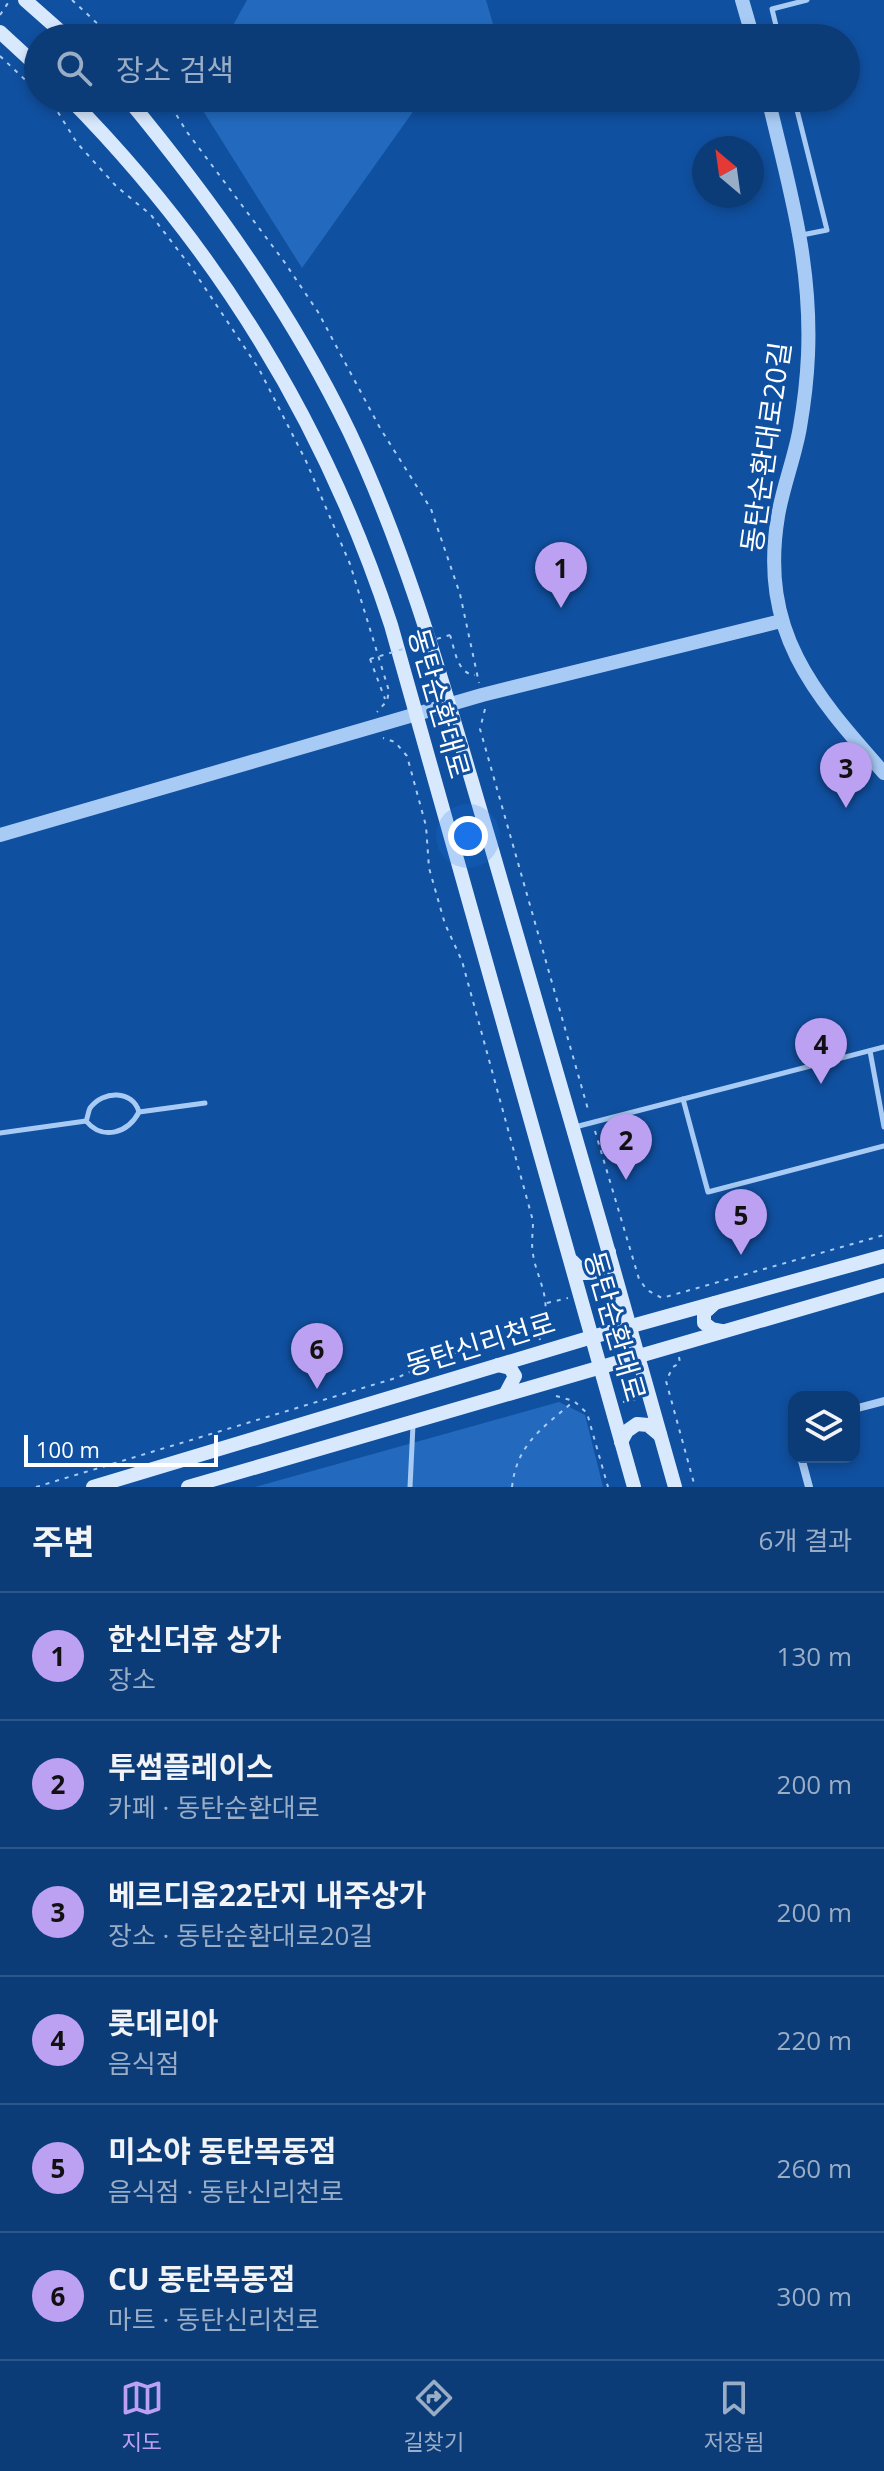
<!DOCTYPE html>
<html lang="ko">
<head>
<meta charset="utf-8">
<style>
	body { margin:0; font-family:"Open Sans","Noto Sans KR",sans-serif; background:#15437d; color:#f1f3f6 }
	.controls { position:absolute; right:24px; bottom:24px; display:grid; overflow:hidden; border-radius:16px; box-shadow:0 4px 12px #0003 }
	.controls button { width:72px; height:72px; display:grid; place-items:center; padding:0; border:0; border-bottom:2px solid #2c568a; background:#0c3c78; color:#f1f3f6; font:40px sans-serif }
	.compass { position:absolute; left:692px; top:136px; width:72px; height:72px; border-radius:50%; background:#0c3c78; box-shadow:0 4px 12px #0003; rotate:331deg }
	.scale { position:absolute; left:24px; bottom:20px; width:194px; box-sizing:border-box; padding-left:8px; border:4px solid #fff; border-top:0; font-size:22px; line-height:28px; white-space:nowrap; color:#fff; -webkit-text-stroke:6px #1050a0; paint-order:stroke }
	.you { position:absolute; left:468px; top:836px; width:28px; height:28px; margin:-20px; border:6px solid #fff; border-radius:50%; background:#1a73e8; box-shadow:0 0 0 12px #1a73e833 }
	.badge { display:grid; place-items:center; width:52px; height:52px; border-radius:50%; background:#bca0f2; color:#111; font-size:26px; font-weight:700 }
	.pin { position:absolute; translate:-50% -66px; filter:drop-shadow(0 2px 4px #0008) }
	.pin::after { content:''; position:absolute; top:42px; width:28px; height:24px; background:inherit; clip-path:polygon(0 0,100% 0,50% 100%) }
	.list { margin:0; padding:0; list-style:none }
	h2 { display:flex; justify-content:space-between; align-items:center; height:104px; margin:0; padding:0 32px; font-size:34px }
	h2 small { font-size:26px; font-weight:400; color:#9aadc6 }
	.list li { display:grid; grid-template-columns:52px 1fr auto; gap:24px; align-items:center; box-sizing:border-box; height:128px; padding:0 32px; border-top:2px solid #2c568a }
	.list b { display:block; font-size:30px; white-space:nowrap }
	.list p { margin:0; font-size:26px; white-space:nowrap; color:#9aadc6 }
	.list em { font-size:26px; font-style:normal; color:#9aadc6 }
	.icon { flex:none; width:44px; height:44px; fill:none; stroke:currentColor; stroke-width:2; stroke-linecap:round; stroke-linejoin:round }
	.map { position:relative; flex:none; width:884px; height:1487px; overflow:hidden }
	.search { position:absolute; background:#0c3c78; box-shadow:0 4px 12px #0003; left:24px; right:24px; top:24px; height:88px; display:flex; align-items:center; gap:20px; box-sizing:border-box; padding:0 28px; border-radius:44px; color:#9aadc6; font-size:30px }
	.sheet { height:872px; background:#0c3c78 }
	nav { display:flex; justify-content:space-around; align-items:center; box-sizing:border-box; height:112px; border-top:2px solid #2c568a; background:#0c3c78; font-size:22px; color:#9aadc6 }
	nav a { display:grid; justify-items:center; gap:4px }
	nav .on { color:#bca0f2 }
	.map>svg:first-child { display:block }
</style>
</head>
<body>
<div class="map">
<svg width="884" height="1487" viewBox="0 0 884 1487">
	<rect width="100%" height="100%" fill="#1050a0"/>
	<g fill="#236abe">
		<polygon points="247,0 486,0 497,38 226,38"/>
		<polygon points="195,98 428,98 417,106 302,268"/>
		<polygon points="559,1402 585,1415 603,1487 255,1487"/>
	</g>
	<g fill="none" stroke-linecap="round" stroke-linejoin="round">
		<g stroke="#a8cbf5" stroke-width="2" stroke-dasharray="4 6" stroke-linecap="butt">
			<polyline points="72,0 113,38"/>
			<polyline points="0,15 10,0"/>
			<polyline points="0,56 38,92"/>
			<polyline points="44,98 56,109 77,143 116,186 151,215 191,267 259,369 306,461 350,564 389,691 387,701 377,712"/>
			<polyline points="166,98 187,132 283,260 318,312 380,428 431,509 460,594 479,683"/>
			<path d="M 450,635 C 455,650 457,674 475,675"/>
			<polyline points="370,659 385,699"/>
			<polyline points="485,709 480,729 589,1113"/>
			<polyline points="595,1131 639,1279 647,1290 662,1298 884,1235"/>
			<polyline points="547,1303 568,1298"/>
			<polyline points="537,1328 540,1340"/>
			<polyline points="679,1357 680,1363 673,1367 666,1381 695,1487"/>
			<polyline points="556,1396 574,1401 587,1413 608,1487"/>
			<polyline points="623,1402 636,1399"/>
			<path d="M 36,1487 L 399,1377 L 442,1357 L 537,1328 C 557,1307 536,1278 533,1254 C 531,1243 533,1232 533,1221 L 462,961 L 445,924 L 429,868 L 426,826 L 407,756 L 395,742 L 383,738"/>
			<path d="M 512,1487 C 517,1443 543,1428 574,1401"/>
		</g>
		<g stroke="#a8cbf5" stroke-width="5">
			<polyline points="779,38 772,9 807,0"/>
			<polyline points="794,98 827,230 802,235"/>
			<polyline points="870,1051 884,1127"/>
			<polyline points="683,1099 708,1192 884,1146"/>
			<polyline points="139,1112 205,1103"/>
			<path d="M 86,1121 C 88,1117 88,1112 90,1108 C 103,1090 133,1090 139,1112"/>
			<path d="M 86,1121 C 103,1141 128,1133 139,1112"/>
			<polyline points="575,1127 884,1047"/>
			<polyline points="0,1133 86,1121"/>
			<polyline points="410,1487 413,1425"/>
		</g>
		<g stroke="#a8cbf5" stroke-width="8">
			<polyline points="854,1409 884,1401"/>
			<polyline points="801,1457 809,1487"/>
		</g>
		<g stroke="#a8cbf5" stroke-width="14">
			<polyline points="742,0 753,38"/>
			<path d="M 768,98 C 789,187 812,262 808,355 C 807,378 804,404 800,427 C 795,457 783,486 778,516 C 759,631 812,692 884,773"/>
			<polyline points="0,835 482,695 781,621"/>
		</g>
		<g stroke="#d8e9fe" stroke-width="14">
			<polyline points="25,0 68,38"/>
			<polyline points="0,32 38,67"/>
			<path d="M 69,98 C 218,249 325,423 391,625 L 634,1487"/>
			<path d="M 127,98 C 212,201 291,311 349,431 C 412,564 449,706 491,846 C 554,1059 615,1273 675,1487"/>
			<path d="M 572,1261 L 584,1273 C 601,1274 604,1267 609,1252"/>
			<polyline points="715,1303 704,1313 704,1323 712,1329 722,1331"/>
			<polyline points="498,1365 510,1368 515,1376 506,1393"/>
			<polyline points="621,1442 627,1431 637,1424 648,1425 660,1435"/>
			<polyline points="93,1487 592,1337 884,1256"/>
			<polyline points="188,1487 884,1285"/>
		</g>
		<polyline stroke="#a8cbf5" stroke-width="2" stroke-dasharray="4 6" stroke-linecap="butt" points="370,659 450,635"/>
	</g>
	<g text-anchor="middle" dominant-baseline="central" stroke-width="6" stroke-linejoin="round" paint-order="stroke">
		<g font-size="28" fill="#fff" stroke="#1050a0">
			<text transform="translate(765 447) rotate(-82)">동탄순환대로20길</text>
			<text transform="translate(440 703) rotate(74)">동탄순환대로</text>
			<text transform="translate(616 1326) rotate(74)">동탄순환대로</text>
			<text transform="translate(480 1343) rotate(-17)">동탄신리천로</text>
		</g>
	</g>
</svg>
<div class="controls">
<button><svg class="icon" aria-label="layers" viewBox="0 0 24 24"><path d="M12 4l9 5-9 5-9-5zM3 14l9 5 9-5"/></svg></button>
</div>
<svg class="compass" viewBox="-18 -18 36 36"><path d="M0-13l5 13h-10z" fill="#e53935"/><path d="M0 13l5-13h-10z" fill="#9aadc6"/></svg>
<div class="scale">100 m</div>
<div class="you"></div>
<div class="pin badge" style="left:561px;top:608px">1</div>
<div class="pin badge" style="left:626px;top:1180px">2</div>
<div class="pin badge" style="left:846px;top:808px">3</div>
<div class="pin badge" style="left:821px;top:1084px">4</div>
<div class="pin badge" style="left:741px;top:1255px">5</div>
<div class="pin badge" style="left:317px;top:1389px">6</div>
<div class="search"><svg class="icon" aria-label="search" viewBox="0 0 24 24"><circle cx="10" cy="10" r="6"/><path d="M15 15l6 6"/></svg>장소 검색</div>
</div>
<section class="sheet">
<h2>주변<small>6개 결과</small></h2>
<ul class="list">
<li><span class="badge">1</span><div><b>한신더휴 상가</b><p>장소</p></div><em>130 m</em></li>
<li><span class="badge">2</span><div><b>투썸플레이스</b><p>카페 · 동탄순환대로</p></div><em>200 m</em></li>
<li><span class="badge">3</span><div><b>베르디움22단지 내주상가</b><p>장소 · 동탄순환대로20길</p></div><em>200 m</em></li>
<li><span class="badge">4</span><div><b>롯데리아</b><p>음식점</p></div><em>220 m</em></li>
<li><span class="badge">5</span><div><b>미소야 동탄목동점</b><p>음식점 · 동탄신리천로</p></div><em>260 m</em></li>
<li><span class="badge">6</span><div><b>CU 동탄목동점</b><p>마트 · 동탄신리천로</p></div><em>300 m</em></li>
</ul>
</section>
<nav>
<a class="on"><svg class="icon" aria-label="map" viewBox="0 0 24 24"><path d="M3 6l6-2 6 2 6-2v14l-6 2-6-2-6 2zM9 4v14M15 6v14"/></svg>지도</a>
<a><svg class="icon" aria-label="directions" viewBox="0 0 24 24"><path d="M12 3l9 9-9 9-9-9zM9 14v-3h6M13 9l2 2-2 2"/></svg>길찾기</a>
<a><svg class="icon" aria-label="saved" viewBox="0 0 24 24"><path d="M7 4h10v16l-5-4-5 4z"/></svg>저장됨</a>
</nav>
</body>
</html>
